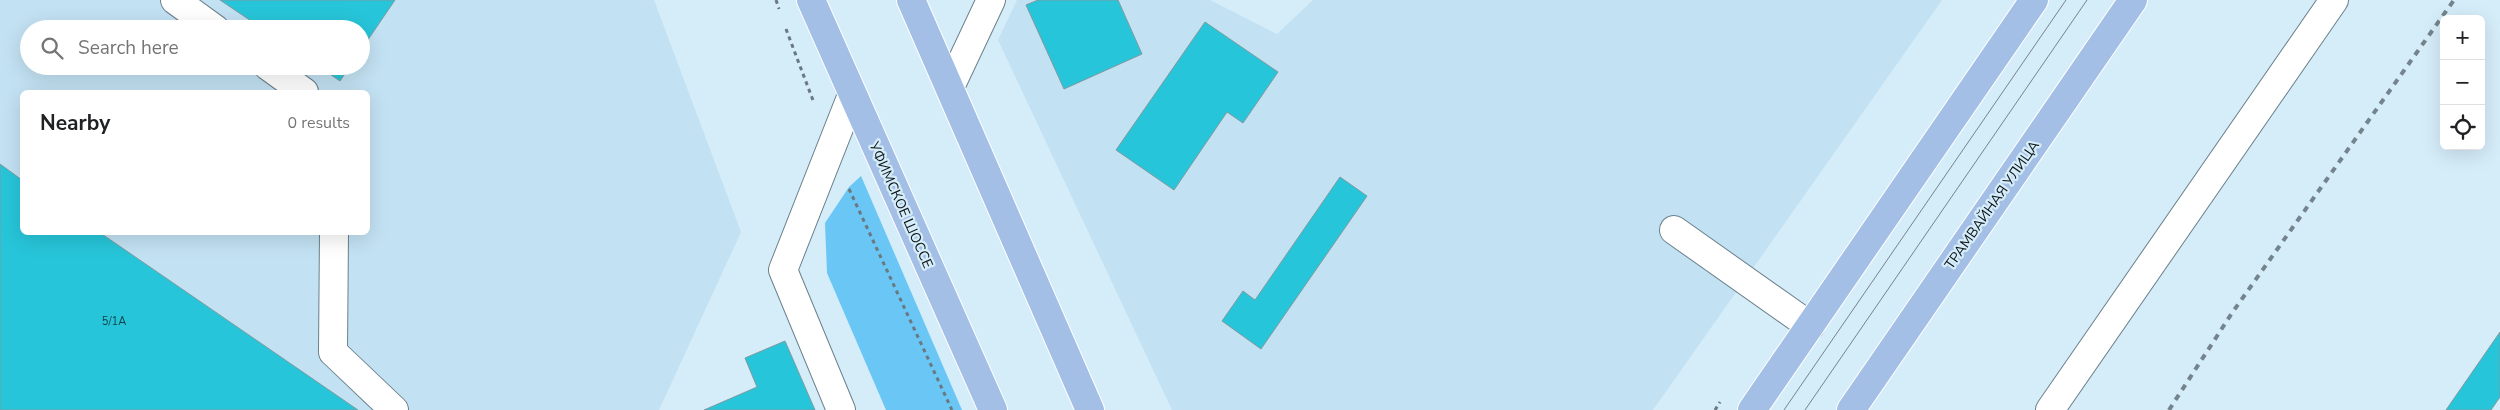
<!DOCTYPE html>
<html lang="en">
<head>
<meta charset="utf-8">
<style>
	body { margin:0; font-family:"Nunito Sans",sans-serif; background:#f2f2f2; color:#202124 }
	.controls { position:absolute; right:15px; top:15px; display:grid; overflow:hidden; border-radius:8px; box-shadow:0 5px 20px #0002 }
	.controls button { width:45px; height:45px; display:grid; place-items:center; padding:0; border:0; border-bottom:1px solid #e0e0e0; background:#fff; color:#202124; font:25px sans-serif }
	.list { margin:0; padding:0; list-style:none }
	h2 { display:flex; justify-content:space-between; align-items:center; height:65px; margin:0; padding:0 20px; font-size:21px }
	h2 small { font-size:16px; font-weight:400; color:#757577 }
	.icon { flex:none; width:28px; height:28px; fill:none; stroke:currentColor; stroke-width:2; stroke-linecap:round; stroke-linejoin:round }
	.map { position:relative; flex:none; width:2500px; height:410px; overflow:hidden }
	.search { position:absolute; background:#fff; box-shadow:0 5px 20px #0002; left:20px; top:20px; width:350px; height:55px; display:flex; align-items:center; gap:12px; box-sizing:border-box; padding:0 18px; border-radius:28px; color:#757577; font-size:19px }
	.panel { position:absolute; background:#fff; box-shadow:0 5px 20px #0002; left:20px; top:90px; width:350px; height:145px; border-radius:8px }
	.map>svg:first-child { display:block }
</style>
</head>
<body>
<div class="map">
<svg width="2500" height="410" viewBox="0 0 2500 410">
	<rect width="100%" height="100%" fill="#d5ecf9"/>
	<g fill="#c2e1f2" fill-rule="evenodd">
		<path d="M 0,0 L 654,0 L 741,232 L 659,410 L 0,410 ZM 29,29 L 361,29 L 361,66 L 29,66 ZM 22,92 L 368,92 L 368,232 L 22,232 Z"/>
		<polygon points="1017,0 1210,0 1277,34 1313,0 1942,0 1653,410 1172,410 998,40"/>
	</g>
	<polygon fill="#6ac6f4" points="861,176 962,410 886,410 827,273 825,223 849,187"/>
	<g fill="#27c5d9" stroke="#809a9e">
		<polygon points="220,0 395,0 361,50 361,29 263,29"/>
		<polygon points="1038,0 1118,0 1142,54 1064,89 1026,5"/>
		<polygon points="1205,22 1278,72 1243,123 1227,112 1174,190 1116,150"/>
		<polygon points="318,66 350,66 340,81"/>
		<polygon points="0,164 22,180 22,232 99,232 358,410 0,410"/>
		<polygon points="1340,177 1367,196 1261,349 1222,321 1243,291 1255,300"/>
		<polygon points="2500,332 2500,397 2491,410 2446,410"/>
		<polygon points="785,341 815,410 704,410 757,387 745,358"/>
	</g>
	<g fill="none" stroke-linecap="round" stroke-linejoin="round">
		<g stroke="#6b808b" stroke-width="30">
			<g id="minor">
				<polyline points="175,0 215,29"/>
				<polyline points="268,66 304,92"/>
				<polyline points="950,87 991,0"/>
				<polyline points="1674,230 1810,326"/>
				<polyline points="334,232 333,352 394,410"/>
				<polyline points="841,410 783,270 852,95"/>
				<polyline points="2050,410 2334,0"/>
			</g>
		</g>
		<g stroke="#fff" stroke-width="30">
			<g id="major">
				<polyline points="811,0 993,410"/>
				<polyline points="911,0 1090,410"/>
				<polyline points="1752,410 2034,0"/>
				<polyline points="1851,410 2133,0"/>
			</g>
		</g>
		<g stroke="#6a7981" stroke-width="3" stroke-dasharray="4 4" stroke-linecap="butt">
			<polyline points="776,0 779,9"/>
			<polyline points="786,29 814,103"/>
			<polyline points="849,189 952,410"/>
			<polyline points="1715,410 1720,402"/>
		</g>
		<use href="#minor" stroke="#fff" stroke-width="28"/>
		<use href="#major" stroke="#a4bfe6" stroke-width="28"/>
		<g stroke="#74848c" stroke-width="1">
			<polyline points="1784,410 2066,0"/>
			<polyline points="1805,410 2087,0"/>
		</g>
		<polyline stroke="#74848c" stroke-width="4" stroke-dasharray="6 6" stroke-linecap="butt" points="2169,410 2232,313 2454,0"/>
	</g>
	<g text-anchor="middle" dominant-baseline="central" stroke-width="4.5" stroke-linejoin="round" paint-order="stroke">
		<g font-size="11" fill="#113f47">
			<text x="114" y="321">5/1А</text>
		</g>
		<g font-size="14" fill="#0a1216" stroke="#d5ecf9">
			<text transform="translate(901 205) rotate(66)">УФИМСКОЕ ШОССЕ</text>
			<text transform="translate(1992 205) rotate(-55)">ТРАМВАЙНАЯ УЛИЦА</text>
		</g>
	</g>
</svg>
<div class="controls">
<button>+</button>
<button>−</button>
<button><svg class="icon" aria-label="locate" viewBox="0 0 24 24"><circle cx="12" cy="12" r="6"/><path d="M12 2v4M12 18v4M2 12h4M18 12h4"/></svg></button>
</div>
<div class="search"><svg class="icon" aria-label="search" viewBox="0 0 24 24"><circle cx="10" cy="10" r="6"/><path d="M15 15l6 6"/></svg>Search here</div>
<section class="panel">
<h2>Nearby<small>0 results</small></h2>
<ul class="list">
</ul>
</section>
</div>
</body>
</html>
